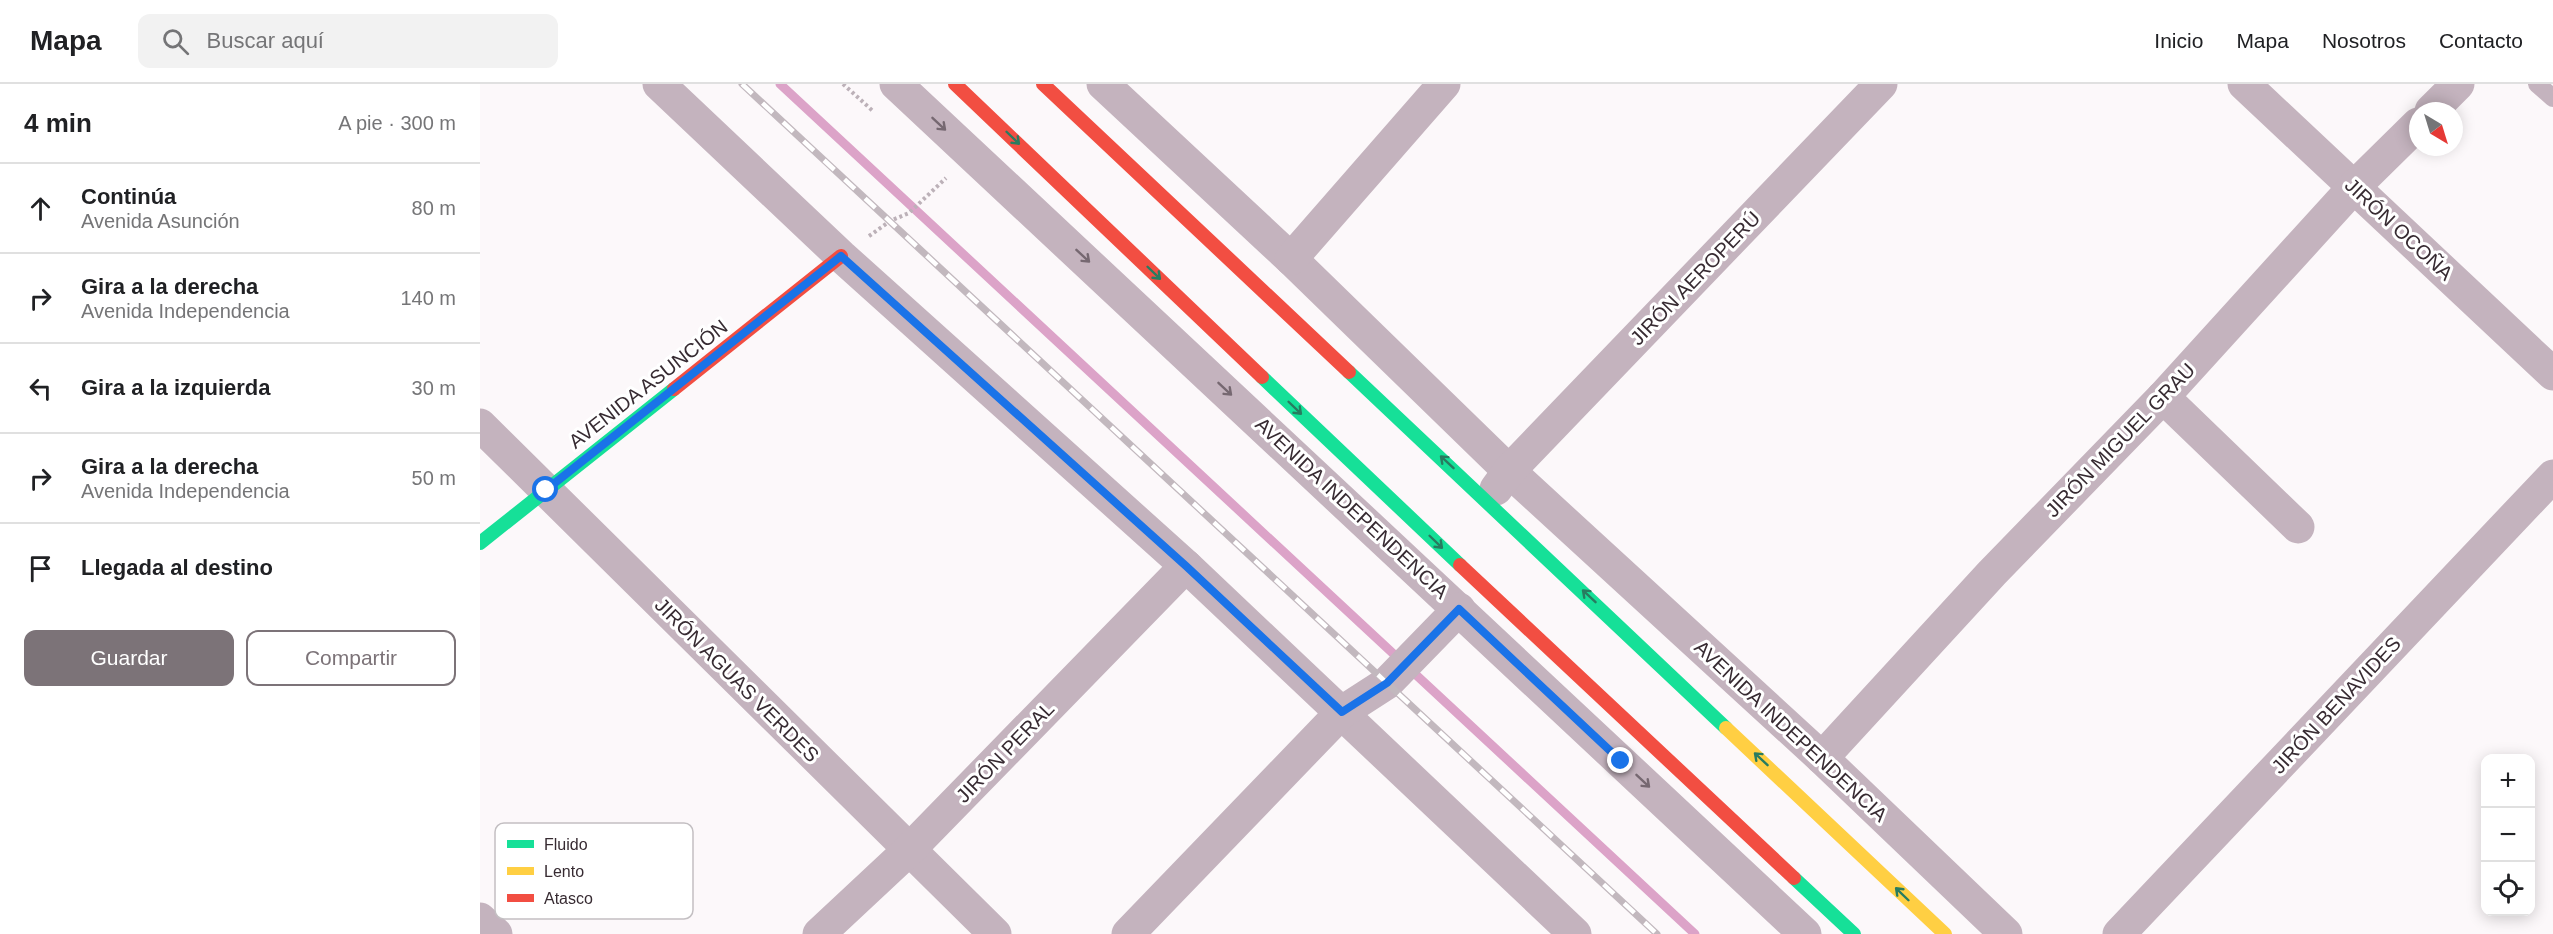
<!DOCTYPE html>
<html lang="es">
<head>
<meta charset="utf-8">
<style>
	body { margin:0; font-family:Helvetica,sans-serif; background:#f2f2f2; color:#202124 }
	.controls { position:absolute; right:18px; bottom:18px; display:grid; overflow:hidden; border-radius:12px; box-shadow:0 3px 15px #0003 }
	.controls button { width:54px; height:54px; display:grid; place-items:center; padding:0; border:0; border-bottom:2px solid #e0e0e0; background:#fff; color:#202124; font:30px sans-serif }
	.compass { position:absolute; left:1929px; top:18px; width:54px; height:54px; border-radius:50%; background:#fff; box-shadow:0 3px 15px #0003; rotate:142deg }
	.stop { position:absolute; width:18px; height:18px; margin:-14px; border:4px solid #1a73e8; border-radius:50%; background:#fff }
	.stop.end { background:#1a73e8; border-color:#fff; box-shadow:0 2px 6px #0008 }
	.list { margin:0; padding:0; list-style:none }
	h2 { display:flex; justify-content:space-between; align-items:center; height:78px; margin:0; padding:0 24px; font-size:26px }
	h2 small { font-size:20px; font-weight:400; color:#757577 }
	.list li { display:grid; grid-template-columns:39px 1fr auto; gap:18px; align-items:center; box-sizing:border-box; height:90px; padding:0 24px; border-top:2px solid #e0e0e0 }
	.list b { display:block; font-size:22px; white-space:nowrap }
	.list p { margin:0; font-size:20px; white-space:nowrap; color:#757577 }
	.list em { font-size:20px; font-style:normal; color:#757577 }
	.actions { display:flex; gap:12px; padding:18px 24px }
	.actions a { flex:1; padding:14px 0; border:2px solid #7c7378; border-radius:12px; text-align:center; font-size:21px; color:#7c7378 }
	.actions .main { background:#7c7378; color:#fff }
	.icon { flex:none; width:33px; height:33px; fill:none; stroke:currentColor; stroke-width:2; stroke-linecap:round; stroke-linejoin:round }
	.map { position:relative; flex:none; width:2073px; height:850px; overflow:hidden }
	header { display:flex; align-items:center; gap:36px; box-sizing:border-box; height:84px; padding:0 30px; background:#fff; border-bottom:2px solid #e0e0e0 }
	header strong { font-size:28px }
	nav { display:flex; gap:33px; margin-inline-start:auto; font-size:21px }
	.search { width:420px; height:54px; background:#f2f2f2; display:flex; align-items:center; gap:15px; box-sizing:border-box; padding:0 21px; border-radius:12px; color:#757577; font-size:22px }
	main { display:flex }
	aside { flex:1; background:#fff }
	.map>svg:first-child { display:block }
</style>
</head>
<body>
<header>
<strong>Mapa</strong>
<div class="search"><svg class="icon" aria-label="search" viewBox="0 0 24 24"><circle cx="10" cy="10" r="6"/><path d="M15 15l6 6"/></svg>Buscar aquí</div>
<nav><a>Inicio</a><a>Mapa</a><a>Nosotros</a><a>Contacto</a></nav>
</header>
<main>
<aside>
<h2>4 min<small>A pie · 300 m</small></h2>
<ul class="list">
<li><svg class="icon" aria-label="ahead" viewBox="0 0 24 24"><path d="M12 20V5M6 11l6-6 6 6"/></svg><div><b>Continúa</b><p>Avenida Asunción</p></div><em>80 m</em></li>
<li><svg class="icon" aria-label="right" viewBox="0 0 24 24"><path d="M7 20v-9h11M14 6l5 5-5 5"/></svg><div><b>Gira a la derecha</b><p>Avenida Independencia</p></div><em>140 m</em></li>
<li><svg class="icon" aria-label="left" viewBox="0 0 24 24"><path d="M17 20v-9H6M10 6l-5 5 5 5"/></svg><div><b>Gira a la izquierda</b></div><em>30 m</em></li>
<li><svg class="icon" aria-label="right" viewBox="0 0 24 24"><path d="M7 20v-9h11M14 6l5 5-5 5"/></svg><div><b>Gira a la derecha</b><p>Avenida Independencia</p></div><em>50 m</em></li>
<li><svg class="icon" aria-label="arrive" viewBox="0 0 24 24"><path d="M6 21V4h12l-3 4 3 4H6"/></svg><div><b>Llegada al destino</b></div></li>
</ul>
<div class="actions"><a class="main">Guardar</a><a>Compartir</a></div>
</aside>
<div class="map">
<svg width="2073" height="850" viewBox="0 0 2073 850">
	<rect width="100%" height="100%" fill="#fcf8fa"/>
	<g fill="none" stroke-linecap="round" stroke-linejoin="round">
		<polyline stroke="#dca3c8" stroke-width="9" points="300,0 1215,850"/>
		<g stroke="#bcb1b8" stroke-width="4" stroke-dasharray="3 3" stroke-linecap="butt">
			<polyline points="363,0 394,28"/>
			<polyline points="389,152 410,137 429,129 466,94"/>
		</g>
		<polyline stroke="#c4b3be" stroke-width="18" points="2057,0 2073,14"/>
		<g stroke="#c4b3be" stroke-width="33">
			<polyline points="179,0 361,172 706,482 1095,850"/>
			<polyline points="416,0 1325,850"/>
			<polyline points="623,0 811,175 1029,387 1342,674 1526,850"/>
			<polyline points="1764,0 2073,290"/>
			<polyline points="1951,27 1978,0"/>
			<polyline points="811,175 964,0"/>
			<polyline points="1683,313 1818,443"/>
			<polyline points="0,341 515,850"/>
			<polyline points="1016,405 1029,387 1401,0"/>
			<polyline points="1342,674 1512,489 1683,313 1874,103 1938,40"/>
			<polyline points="0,835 16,850"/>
			<polyline points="339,850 429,766 706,482"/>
			<polyline points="648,850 862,628 907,599 979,525"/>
			<polyline points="1639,850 2073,392"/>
		</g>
		<g stroke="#16e098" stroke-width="14">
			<polyline points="869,288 1246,644"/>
			<polyline points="782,293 980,481"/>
			<polyline points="0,459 194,305"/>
			<polyline points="1314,794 1374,850"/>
		</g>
		<polyline stroke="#ffcf43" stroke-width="14" points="1246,644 1465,850"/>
		<g stroke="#f24e42" stroke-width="14">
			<polyline points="475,0 782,293"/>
			<polyline points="563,0 869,288"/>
			<polyline points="194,305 361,172"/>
			<polyline points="980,481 1314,794"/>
		</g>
		<g stroke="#c2b8be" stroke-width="7">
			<polyline id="rail" points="262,0 1177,850"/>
		</g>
		<use href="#rail" stroke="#fff" stroke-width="4.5" stroke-dasharray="14" stroke-linecap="butt"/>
	</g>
	<defs><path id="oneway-shaft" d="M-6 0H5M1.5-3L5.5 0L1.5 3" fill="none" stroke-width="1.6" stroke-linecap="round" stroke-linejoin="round" transform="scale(1.5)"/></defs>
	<g stroke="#766871">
		<use href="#oneway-shaft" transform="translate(459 40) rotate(43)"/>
		<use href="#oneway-shaft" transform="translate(603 172) rotate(43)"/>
		<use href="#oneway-shaft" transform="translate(745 305) rotate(43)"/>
		<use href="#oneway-shaft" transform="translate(1163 697) rotate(43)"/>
	</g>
	<g stroke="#287c60">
		<use href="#oneway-shaft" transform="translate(533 54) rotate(44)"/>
		<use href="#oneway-shaft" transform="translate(674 189) rotate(44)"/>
		<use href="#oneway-shaft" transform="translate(815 324) rotate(44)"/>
		<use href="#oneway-shaft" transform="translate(967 378) rotate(-137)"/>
		<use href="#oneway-shaft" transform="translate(956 458) rotate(44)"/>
		<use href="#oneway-shaft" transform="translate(1109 512) rotate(-137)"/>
		<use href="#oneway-shaft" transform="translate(1281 675) rotate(-137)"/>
		<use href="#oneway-shaft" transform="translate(1422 810) rotate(-136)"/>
	</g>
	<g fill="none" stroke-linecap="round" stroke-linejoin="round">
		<polyline stroke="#1a73e8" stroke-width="8" points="66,406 361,172 706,482 862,628 907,599 979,525 1141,677"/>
	</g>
	<g text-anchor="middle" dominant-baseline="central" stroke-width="6" stroke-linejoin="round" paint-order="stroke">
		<g font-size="20" fill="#372b32" stroke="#fff">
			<text transform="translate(1919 145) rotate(43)">JIRÓN OCOÑA</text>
			<text transform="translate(1215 194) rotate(-46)">JIRÓN AEROPERÚ</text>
			<text transform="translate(168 300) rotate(-38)">AVENIDA ASUNCIÓN</text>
			<text transform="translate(1640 356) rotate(-46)">JIRÓN MIGUEL GRAU</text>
			<text transform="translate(872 424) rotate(43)">AVENIDA INDEPENDENCIA</text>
			<text transform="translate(257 596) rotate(45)">JIRÓN AGUAS VERDES</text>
			<text transform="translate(1856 621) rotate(-47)">JIRÓN BENAVIDES</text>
			<text transform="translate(1311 647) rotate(43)">AVENIDA INDEPENDENCIA</text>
			<text transform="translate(525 668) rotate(-46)">JIRÓN PERAL</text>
		</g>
	</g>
	<rect x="15" y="739" width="198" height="96" rx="9" fill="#fff" stroke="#c3bfc2" stroke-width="1.5"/>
	<rect x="27" y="756" width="27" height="8" fill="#16e098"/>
	<rect x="27" y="783" width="27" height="8" fill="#ffcf43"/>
	<rect x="27" y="810" width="27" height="8" fill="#f24e42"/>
	<g font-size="16" fill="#372b32">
		<text x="64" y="766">Fluido</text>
		<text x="64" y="793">Lento</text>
		<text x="64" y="820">Atasco</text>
	</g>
</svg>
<div class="controls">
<button>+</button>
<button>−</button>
<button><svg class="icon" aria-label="locate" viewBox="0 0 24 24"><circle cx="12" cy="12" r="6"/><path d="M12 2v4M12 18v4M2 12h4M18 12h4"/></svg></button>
</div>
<svg class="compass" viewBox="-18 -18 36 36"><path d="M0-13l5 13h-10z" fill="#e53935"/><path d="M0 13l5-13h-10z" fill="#757577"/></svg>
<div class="stop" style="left:66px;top:406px"></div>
<div class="stop end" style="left:1141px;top:677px"></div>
</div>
</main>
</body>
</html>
